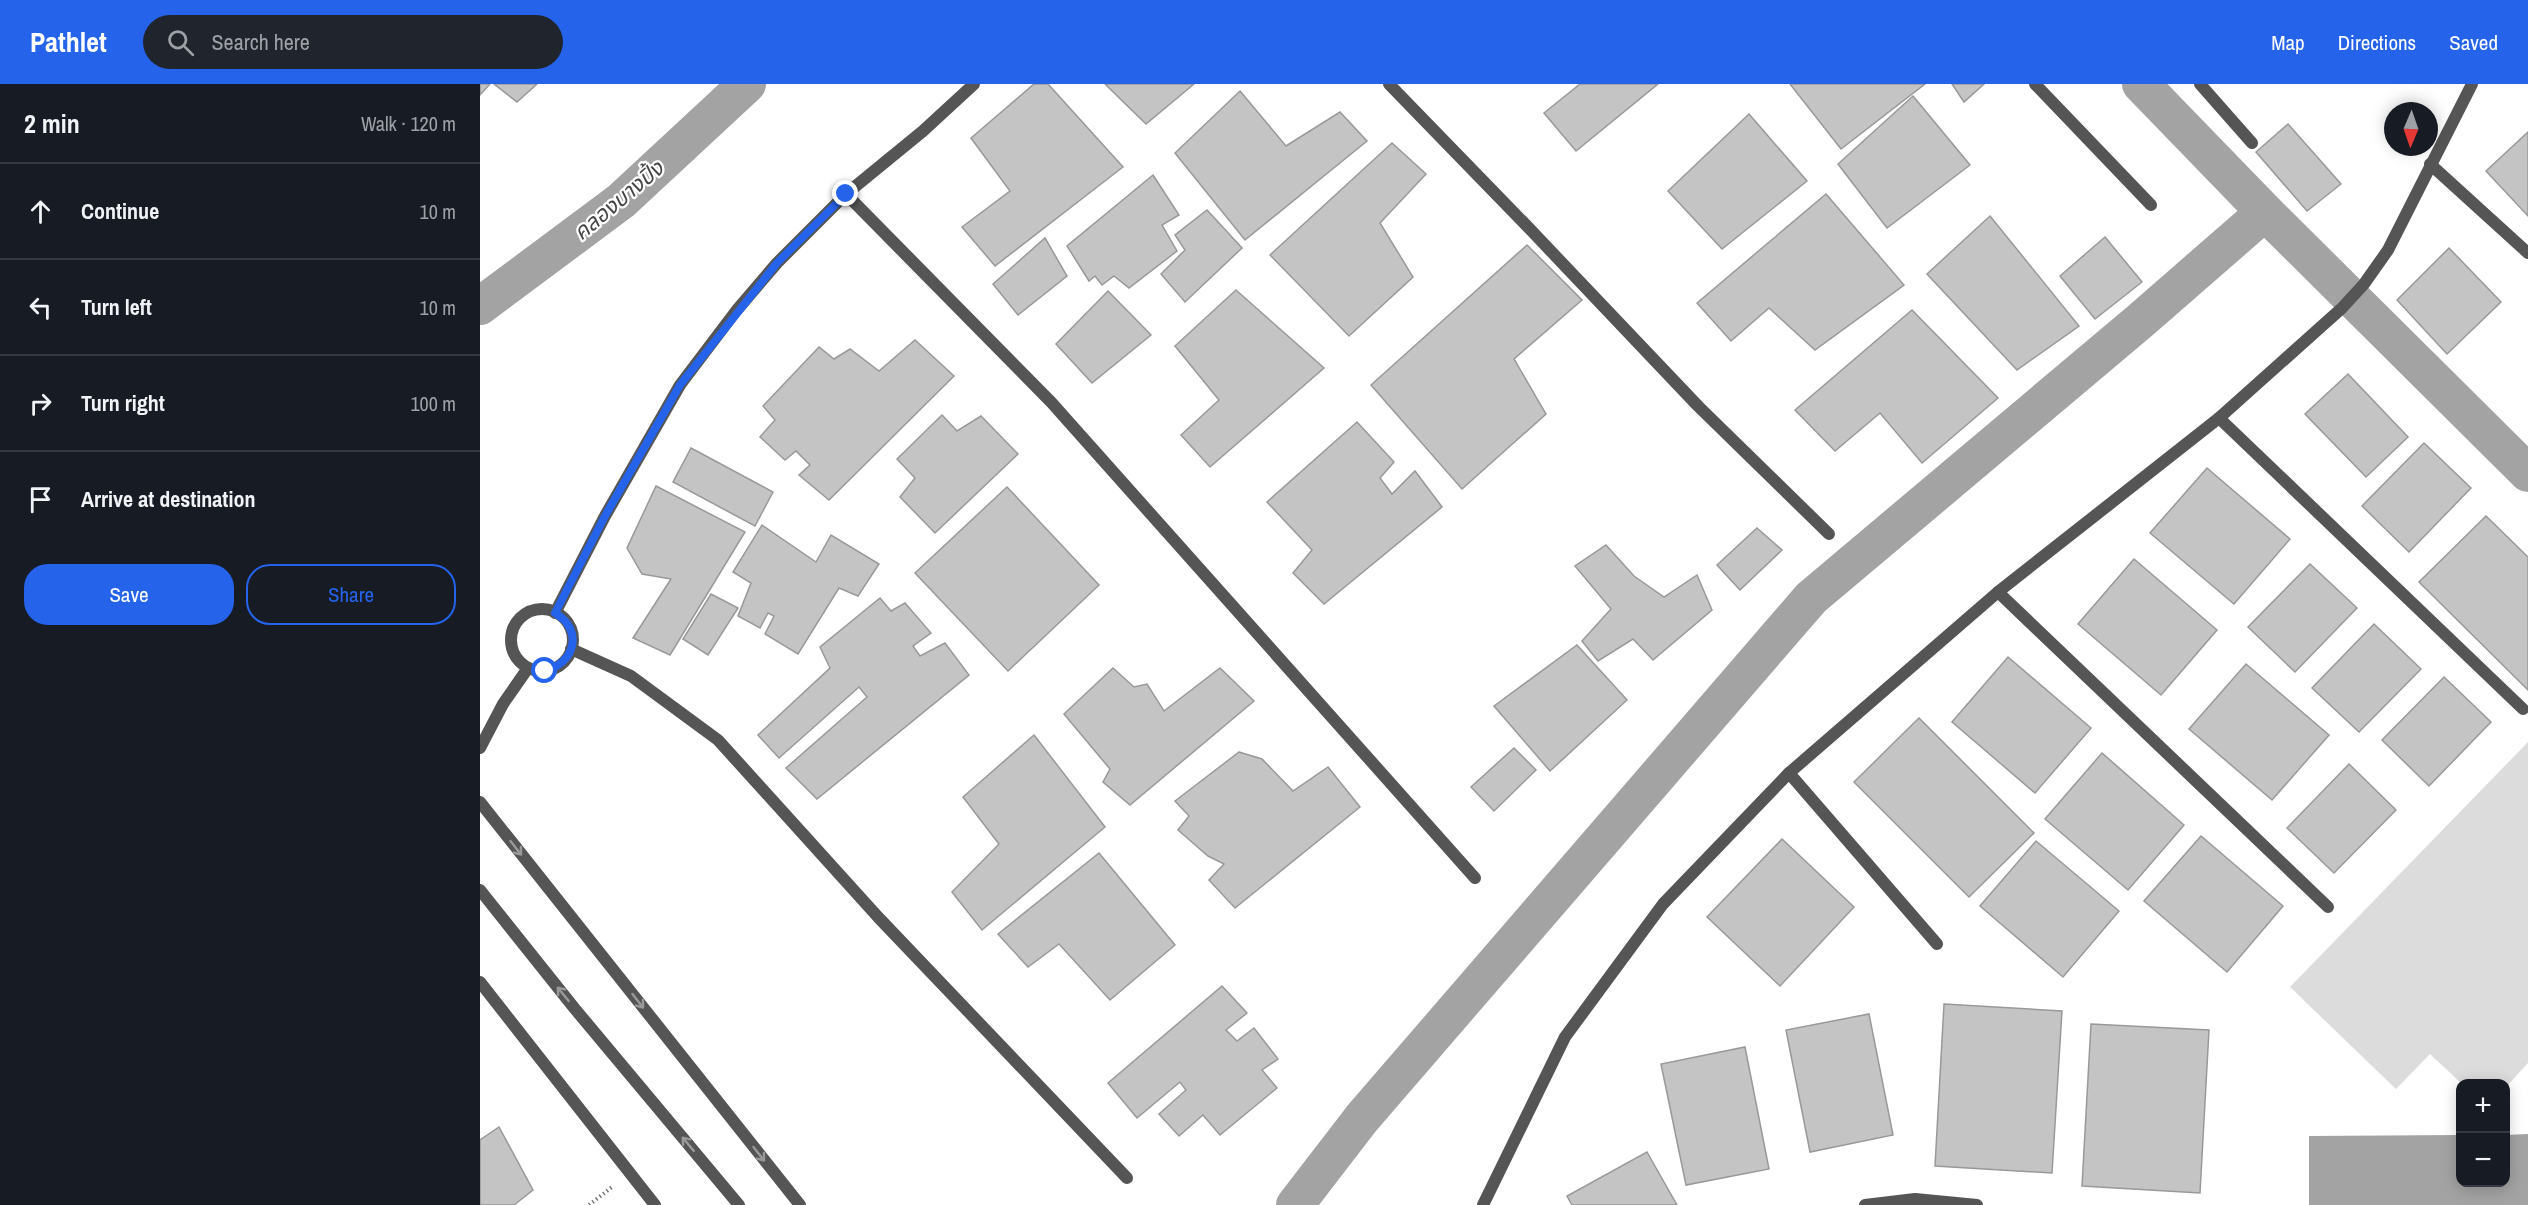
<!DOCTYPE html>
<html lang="en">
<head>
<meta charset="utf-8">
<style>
	body { margin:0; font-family:"Archivo Narrow","Noto Sans Thai",sans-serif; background:#20242c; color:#f1f3f6 }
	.controls { position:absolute; right:18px; bottom:18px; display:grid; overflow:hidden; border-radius:12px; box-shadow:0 3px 15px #0003 }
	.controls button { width:54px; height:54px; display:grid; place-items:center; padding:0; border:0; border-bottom:2px solid #363941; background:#171b24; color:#f1f3f6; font:30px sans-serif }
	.compass { position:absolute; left:1904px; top:18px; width:54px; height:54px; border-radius:50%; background:#171b24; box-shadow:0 3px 15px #0003; rotate:182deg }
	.stop { position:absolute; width:18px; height:18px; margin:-14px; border:4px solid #2563eb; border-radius:50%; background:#fff }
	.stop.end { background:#2563eb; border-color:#fff; box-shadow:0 2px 6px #0008 }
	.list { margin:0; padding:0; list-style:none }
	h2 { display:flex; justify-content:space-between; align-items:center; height:78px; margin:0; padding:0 24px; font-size:26px }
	h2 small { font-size:20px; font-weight:400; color:#9ea1a6 }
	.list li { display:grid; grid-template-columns:39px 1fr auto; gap:18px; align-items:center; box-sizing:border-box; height:96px; padding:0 24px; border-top:2px solid #363941 }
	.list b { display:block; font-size:22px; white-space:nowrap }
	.list em { font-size:20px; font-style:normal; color:#9ea1a6 }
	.actions { display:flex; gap:12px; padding:18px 24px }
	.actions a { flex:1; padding:14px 0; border:2px solid #2563eb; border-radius:24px; text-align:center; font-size:21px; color:#2563eb }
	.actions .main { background:#2563eb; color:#fff }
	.icon { flex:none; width:33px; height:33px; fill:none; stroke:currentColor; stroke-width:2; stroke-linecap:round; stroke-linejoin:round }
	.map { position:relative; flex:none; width:2048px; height:1121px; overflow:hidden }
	header { display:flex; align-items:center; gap:36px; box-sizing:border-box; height:84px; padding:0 30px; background:#2563eb; color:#fff }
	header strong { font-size:28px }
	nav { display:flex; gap:33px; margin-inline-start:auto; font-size:21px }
	.search { width:420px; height:54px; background:#20242c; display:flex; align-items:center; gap:15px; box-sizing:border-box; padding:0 21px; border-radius:33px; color:#9ea1a6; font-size:22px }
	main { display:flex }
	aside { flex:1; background:#171b24 }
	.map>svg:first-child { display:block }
</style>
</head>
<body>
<header>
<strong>Pathlet</strong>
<div class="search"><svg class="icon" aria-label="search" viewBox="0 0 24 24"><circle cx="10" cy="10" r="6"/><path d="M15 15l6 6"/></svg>Search here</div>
<nav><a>Map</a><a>Directions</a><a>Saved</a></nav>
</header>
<main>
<aside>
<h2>2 min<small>Walk · 120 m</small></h2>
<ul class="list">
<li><svg class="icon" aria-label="ahead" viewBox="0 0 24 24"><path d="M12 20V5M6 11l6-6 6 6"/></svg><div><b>Continue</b></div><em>10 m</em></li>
<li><svg class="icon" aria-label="left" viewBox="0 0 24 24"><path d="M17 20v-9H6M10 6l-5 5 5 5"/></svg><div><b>Turn left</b></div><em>10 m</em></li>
<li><svg class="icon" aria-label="right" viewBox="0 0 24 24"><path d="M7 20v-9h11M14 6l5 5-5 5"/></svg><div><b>Turn right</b></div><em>100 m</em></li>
<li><svg class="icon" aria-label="arrive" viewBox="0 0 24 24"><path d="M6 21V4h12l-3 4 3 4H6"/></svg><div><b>Arrive at destination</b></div></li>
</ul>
<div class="actions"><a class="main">Save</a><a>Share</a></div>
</aside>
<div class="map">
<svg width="2048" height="1121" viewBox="0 0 2048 1121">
	<rect width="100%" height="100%" fill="#fff"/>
	<polygon fill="#dcdcdc" points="2048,658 2048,979 2026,1003 2026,1000 2014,999 2009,995 2004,999 1981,999 1950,970 1916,1005 1810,903"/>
	<polygon fill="#a3a3a3" points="2048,1050 2048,1121 1829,1121 1829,1052 1980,1051 1980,1098 2026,1098 2026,1051"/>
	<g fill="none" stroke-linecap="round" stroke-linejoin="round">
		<g stroke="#a3a3a3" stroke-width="38">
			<polyline points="1661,0 1785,128 2048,389"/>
			<polyline points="0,222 141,117 267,0"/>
			<polyline points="815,1121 882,1034 1331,514 1660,237 1785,128"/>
		</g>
	</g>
	<g fill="#c4c4c4" stroke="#999" stroke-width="1.5">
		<polygon points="0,0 10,0 0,11"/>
		<polygon points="14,0 57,0 37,18"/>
		<polygon points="554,0 568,0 643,83 515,182 482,143 530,107 491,54"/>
		<polygon points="625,0 714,0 666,40"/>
		<polygon points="1100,0 1178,0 1096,67 1064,29"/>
		<polygon points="1310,0 1445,0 1361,65"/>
		<polygon points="1472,0 1504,0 1484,18"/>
		<polygon points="760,7 806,62 860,28 887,57 765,156 695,69"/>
		<polygon points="1433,12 1490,81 1407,144 1358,80"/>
		<polygon points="1269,30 1327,97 1242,165 1188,107"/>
		<polygon points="1808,40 1861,100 1827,127 1776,68"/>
		<polygon points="2048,48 2048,132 2006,87"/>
		<polygon points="912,59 946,90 900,139 933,193 869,252 790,171"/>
		<polygon points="673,91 699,131 682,141 697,167 649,204 634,192 622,201 615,192 609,197 587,162"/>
		<polygon points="1346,110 1424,201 1335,266 1289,224 1251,257 1217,219"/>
		<polygon points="727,126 762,164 705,218 681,190 705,166 695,151"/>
		<polygon points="1510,132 1599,242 1537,286 1447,190"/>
		<polygon points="1625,153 1662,198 1615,235 1580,192"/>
		<polygon points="565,154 587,192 538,231 513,200"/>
		<polygon points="1047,161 1102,216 1034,275 1066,330 982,405 891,301"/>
		<polygon points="1969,164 2021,218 1967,270 1917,216"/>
		<polygon points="756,206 844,284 730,383 701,351 739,316 695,262"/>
		<polygon points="628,207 671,251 612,299 576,260"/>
		<polygon points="1432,226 1518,314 1442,379 1400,329 1355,367 1315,326"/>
		<polygon points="435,256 474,292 349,416 319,391 330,381 316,367 305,376 280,353 295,336 283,322 339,263 354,275 370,265 399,287"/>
		<polygon points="1868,290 1928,353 1886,393 1825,330"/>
		<polygon points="462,331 477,347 501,332 538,370 455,449 420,413 435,394 417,375"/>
		<polygon points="877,338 914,378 900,394 912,410 935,387 962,423 844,520 813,489 832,466 787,418"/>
		<polygon points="1944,359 1991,404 1929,468 1882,422"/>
		<polygon points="211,364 293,408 275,442 193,398"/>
		<polygon points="1727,384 1810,455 1754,520 1670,449"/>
		<polygon points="176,402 265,448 190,571 153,554 191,495 162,490 147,464"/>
		<polygon points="527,403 619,501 528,587 435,489"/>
		<polygon points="2006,432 2048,473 2048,606 1939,498"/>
		<polygon points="282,441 336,478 351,451 399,480 378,512 359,504 318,570 285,550 294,532 288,529 280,544 258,532 271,499 253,488"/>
		<polygon points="1277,444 1302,466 1260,506 1237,481"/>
		<polygon points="1126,461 1154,492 1184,513 1217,491 1232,526 1173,576 1153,555 1118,577 1102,557 1131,525 1095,482"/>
		<polygon points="1654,475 1737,546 1681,611 1598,540"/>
		<polygon points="1830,480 1877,524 1815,588 1768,543"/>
		<polygon points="231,510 258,524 228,571 203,555"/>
		<polygon points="400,514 411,527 425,519 451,549 433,562 440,572 465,559 489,591 337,715 306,684 387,613 379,603 299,674 278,651 350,584 340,563"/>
		<polygon points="1894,540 1941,585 1879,648 1832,604"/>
		<polygon points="1097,561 1147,616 1070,687 1014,622"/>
		<polygon points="1528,573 1611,644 1555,709 1472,638"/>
		<polygon points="1766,580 1849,651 1792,716 1709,645"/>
		<polygon points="633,584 654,603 667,600 684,627 740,584 774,617 650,721 623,698 630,685 584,630"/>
		<polygon points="1964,593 2011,638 1949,702 1902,656"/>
		<polygon points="1439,634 1554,749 1489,813 1374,698"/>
		<polygon points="554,651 625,743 502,846 472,808 519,760 483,713"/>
		<polygon points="1034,664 1056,686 1014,727 991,703"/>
		<polygon points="759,668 782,675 813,707 848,683 880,723 755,824 729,796 744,780 728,772 698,746 709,732 695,717"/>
		<polygon points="1622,669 1704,741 1648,806 1565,735"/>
		<polygon points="1869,680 1916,726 1854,789 1807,744"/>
		<polygon points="1721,752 1803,822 1747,888 1664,817"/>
		<polygon points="1302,755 1374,823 1300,902 1227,833"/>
		<polygon points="1556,757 1639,827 1583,893 1500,822"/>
		<polygon points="619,769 695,861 630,916 579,860 548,883 518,850"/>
		<polygon points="742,902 767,929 746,946 757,957 774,944 798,975 782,986 797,1004 740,1051 723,1031 699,1052 679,1030 706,1006 700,998 657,1034 628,999"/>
		<polygon points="1464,920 1582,927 1572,1089 1455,1082"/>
		<polygon points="1389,930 1413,1051 1330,1068 1306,946"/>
		<polygon points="1611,940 1729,946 1720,1109 1602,1102"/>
		<polygon points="1265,963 1289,1085 1206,1101 1181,980"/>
		<polygon points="19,1043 53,1106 34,1121 0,1121 0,1056"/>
		<polygon points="1167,1068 1197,1121 1092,1121 1087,1112"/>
	</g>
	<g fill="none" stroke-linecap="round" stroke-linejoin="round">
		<polyline stroke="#777" stroke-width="4" stroke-dasharray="1.5 3" stroke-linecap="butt" points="109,1121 132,1103"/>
		<g stroke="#555" stroke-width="12">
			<polyline points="909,0 1046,141 1218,322 1349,450"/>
			<polyline points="1555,0 1671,121"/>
			<polyline points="1720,0 1772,59"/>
			<polyline points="1950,80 2048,169"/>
			<polyline points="366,110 571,318 995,794"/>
			<polyline points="1739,334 2043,625"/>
			<polyline points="1518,508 1848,823"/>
			<circle cx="62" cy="556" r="31"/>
			<polyline points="75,529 125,432 200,301 256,227 297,179 366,110 443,47 494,0"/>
			<polyline points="91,565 151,592 238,656 398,833 647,1094"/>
			<polyline points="0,664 23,620 48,584"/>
			<polyline points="1309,689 1457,860"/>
			<polyline points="0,718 320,1121"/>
			<polyline points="0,806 95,925 259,1121"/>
			<polyline points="0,898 175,1121"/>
			<polyline points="1003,1121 1085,953 1183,820 1309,689 1518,508 1739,334 1862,224 1884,200 1908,166 1992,0"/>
			<polyline points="1385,1121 1435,1115 1497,1121"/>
		</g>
	</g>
	<defs><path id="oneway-shaft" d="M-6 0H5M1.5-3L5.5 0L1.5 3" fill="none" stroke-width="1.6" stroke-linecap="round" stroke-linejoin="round" transform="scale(1.5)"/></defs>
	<g stroke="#999">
		<use href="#oneway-shaft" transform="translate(36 764) rotate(52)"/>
		<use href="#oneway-shaft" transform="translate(83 910) rotate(-129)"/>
		<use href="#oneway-shaft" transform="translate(158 917) rotate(52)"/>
		<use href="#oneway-shaft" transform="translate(208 1060) rotate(-130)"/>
		<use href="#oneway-shaft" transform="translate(279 1070) rotate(52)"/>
	</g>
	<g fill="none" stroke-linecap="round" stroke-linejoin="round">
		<path stroke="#2563eb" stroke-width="8" d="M 65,587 C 95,579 104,546 75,529 L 125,432 L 200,301 L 297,179 L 366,110"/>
	</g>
	<g text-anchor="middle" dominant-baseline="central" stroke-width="4.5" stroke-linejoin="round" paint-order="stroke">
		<g font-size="22" font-style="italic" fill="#444" stroke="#fff">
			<text transform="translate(138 116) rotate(-40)">คลองบางปิ้ง</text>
		</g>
	</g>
</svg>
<div class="controls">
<button>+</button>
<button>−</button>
</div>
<svg class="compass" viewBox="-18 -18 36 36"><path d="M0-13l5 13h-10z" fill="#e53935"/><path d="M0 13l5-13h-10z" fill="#9ea1a6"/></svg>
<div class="stop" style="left:65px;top:587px"></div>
<div class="stop end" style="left:366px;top:110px"></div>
</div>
</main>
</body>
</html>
